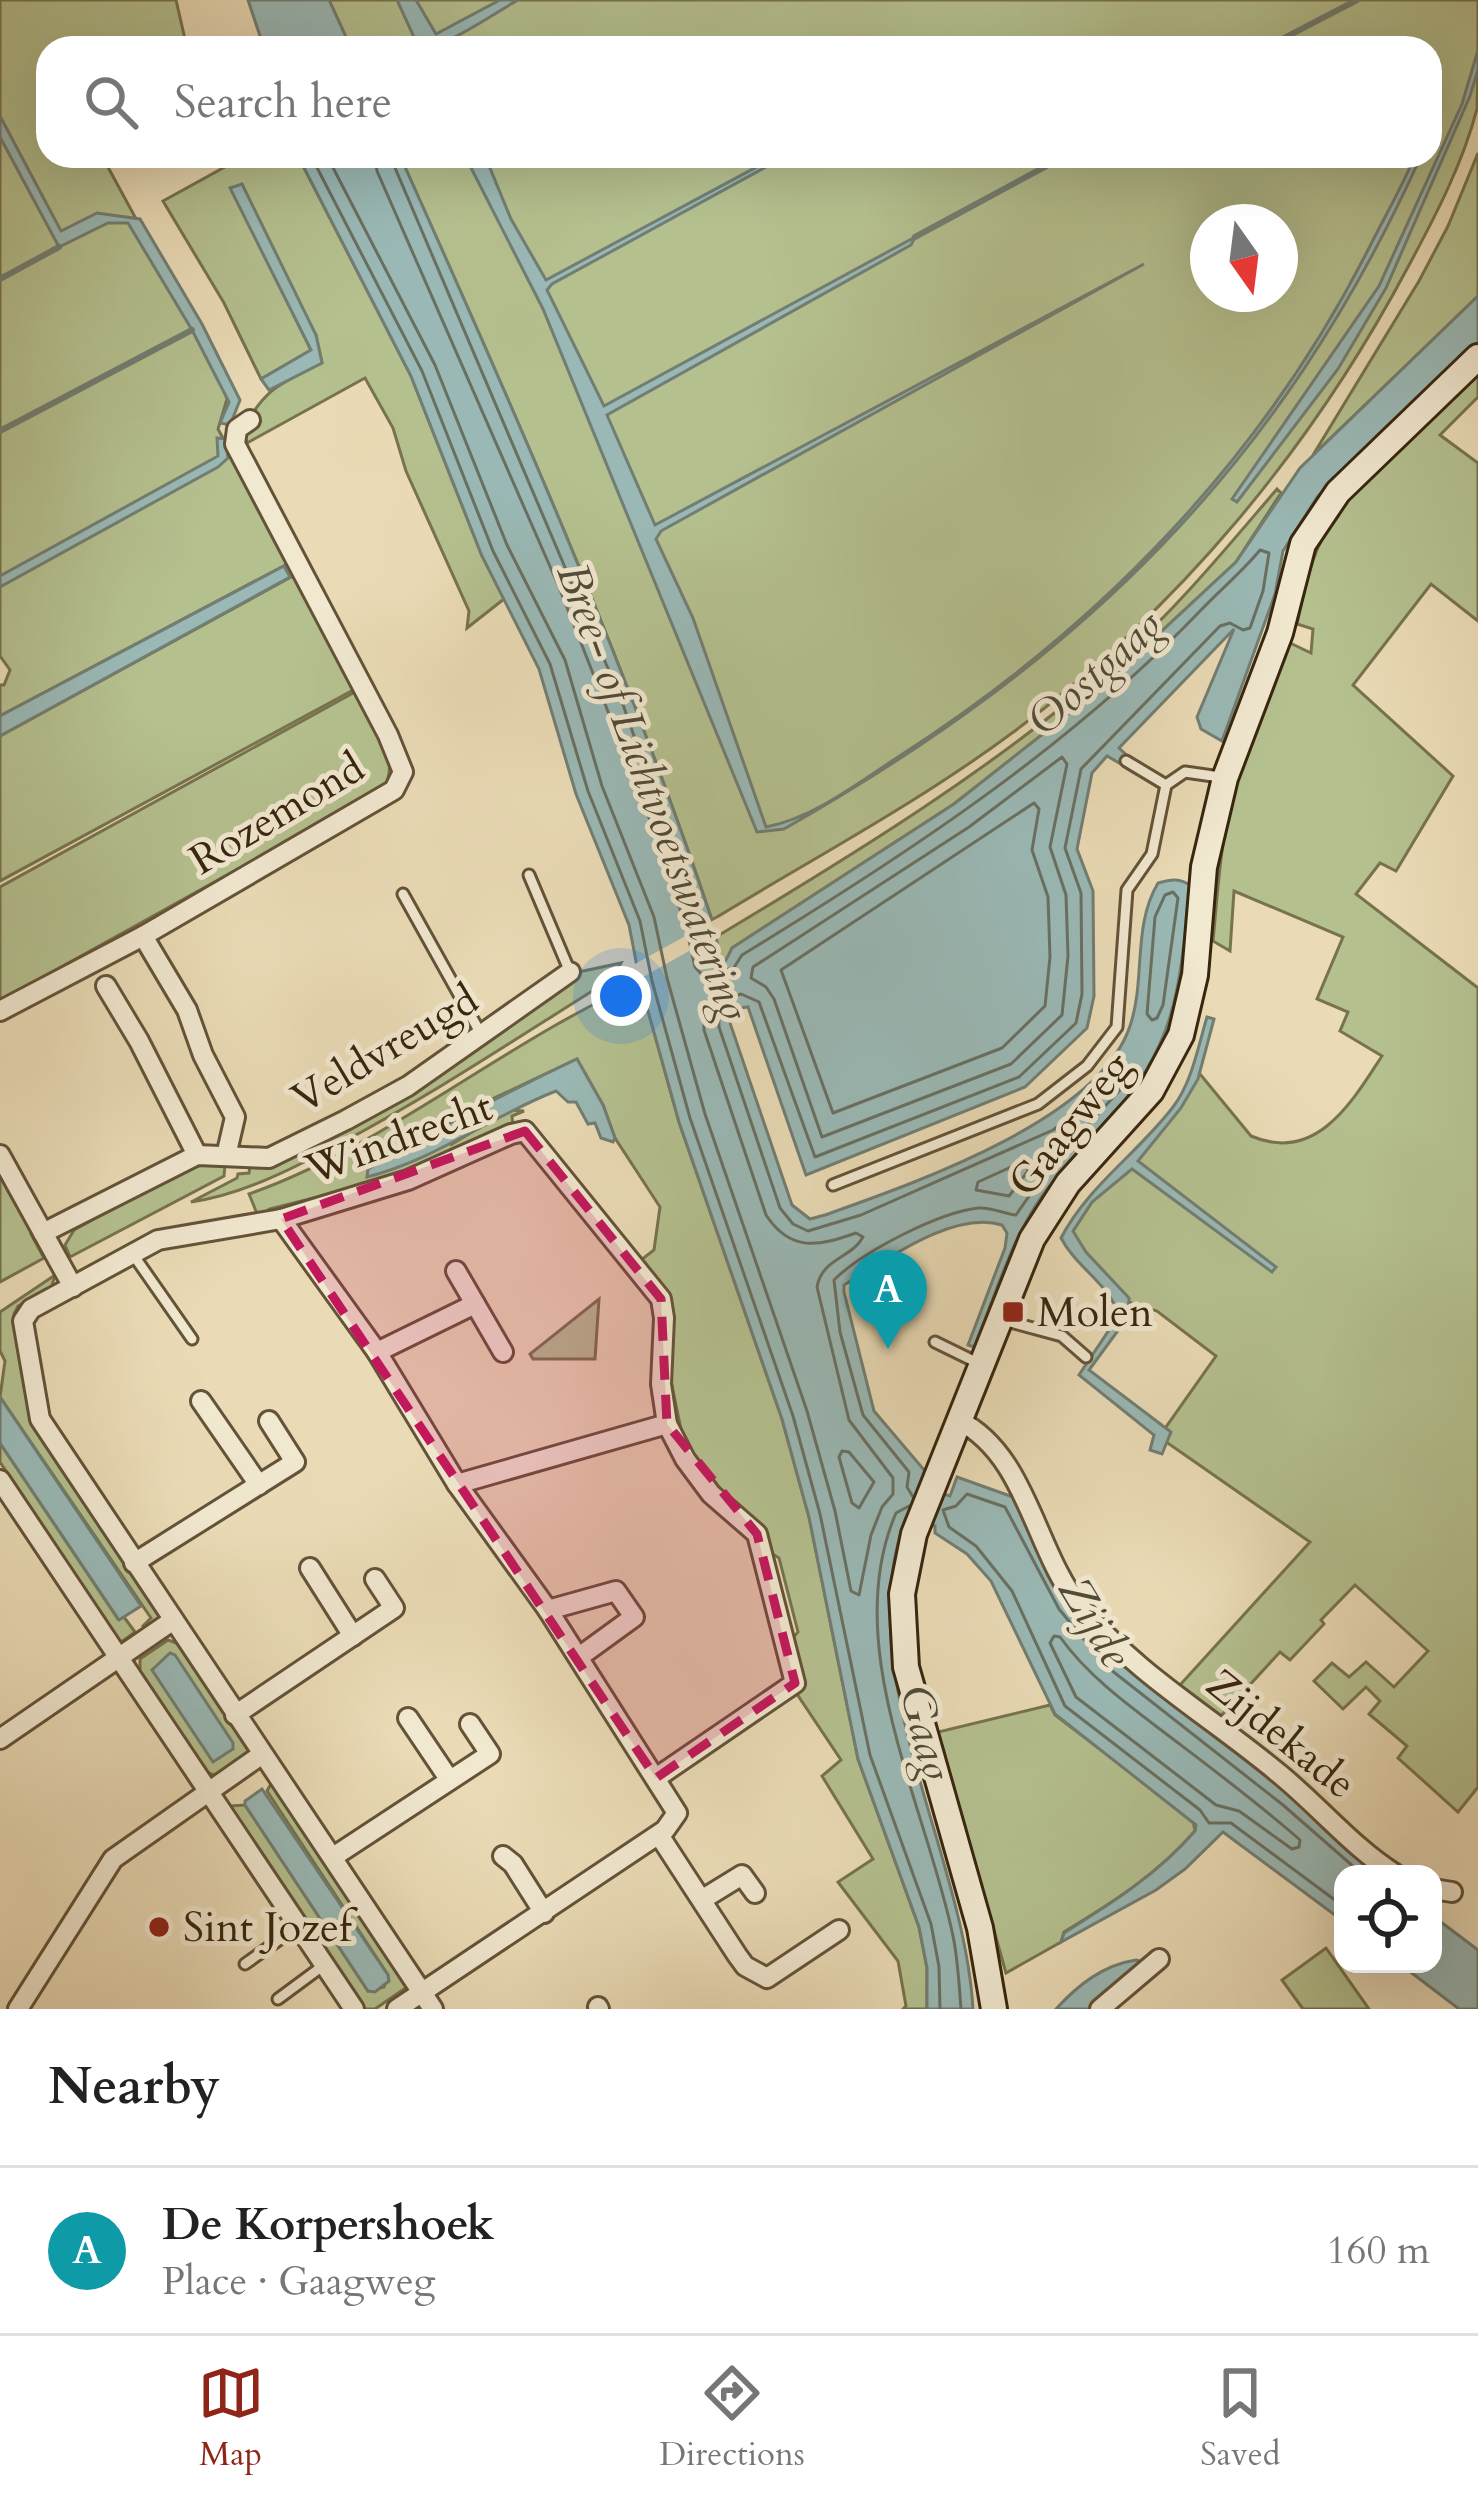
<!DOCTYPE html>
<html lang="en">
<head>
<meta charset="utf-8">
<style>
	body { margin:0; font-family:Cardo,serif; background:#f6f6f6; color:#222 }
	.controls { position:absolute; right:36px; bottom:36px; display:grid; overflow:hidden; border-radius:24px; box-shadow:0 12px 48px #0002 }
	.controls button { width:108px; height:108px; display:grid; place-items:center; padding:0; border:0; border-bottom:3px solid #e0e0e0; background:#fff; color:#222; font:60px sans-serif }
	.compass { position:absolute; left:1190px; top:204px; width:108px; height:108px; border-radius:50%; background:#fff; box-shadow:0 12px 48px #0002; rotate:166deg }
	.you { position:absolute; left:621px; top:996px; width:42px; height:42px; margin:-30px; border:9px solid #fff; border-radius:50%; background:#1a73e8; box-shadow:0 0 0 18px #1a73e833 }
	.badge { display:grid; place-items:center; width:78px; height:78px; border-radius:50%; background:#8f2418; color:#fff; font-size:39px; font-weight:700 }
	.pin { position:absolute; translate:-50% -99px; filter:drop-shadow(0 3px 6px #0008) }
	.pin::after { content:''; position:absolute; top:63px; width:42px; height:36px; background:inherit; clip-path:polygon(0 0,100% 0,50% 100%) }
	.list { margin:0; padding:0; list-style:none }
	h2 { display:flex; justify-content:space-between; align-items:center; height:156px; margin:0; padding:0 48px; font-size:51px }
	h2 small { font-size:39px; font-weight:400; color:#767676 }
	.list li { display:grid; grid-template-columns:78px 1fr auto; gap:36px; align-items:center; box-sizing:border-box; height:168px; padding:0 48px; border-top:3px solid #e0e0e0 }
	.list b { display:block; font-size:45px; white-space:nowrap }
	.list p { margin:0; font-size:39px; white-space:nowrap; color:#767676 }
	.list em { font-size:39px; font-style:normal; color:#767676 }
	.icon { flex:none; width:66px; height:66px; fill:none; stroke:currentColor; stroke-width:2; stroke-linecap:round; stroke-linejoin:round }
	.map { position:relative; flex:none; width:1478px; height:2009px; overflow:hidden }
	.search { position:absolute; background:#fff; box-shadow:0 12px 48px #0002; left:36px; right:36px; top:36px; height:132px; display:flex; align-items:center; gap:30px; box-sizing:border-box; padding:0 42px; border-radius:36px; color:#767676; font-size:45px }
	.sheet { height:324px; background:#fff }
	nav { display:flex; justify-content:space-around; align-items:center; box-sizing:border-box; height:168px; border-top:3px solid #e0e0e0; background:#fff; font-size:33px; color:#767676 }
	nav a { display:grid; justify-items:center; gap:6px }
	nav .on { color:#8f2418 }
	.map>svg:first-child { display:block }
</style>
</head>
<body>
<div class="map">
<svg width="1478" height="2009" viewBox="0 0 1478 2009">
	<rect width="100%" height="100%" fill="#eadbb6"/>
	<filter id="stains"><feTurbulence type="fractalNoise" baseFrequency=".00167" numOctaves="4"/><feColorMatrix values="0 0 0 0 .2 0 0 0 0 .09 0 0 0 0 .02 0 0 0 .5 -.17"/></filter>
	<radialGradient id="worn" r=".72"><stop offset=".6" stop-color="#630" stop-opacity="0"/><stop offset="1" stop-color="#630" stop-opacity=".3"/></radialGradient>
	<g fill="#b5c08f" stroke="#76734e" stroke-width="3" fill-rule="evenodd">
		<polygon points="0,0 176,0 187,48 48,48 48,156 102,156 219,372 227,399 218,429 291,562 0,716 0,685 4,685 10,670 0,656"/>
		<path d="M 329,0 L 1478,0 C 1478,34 1478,76 1477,109 C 1463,163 1435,217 1408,267 C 1312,448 1178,610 1012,733 C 918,803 812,859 712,920 C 624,658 513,407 400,156 L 1430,156 L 1430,48 L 351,48 ZM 1208,222 L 1280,222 L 1280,294 L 1208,294 Z"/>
		<polygon points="1478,153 1478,296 1313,455 1419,281 1448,226"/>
		<path d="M 230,156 L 298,156 L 411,376 L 482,556 L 504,599 L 467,628 L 469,611 L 406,471 L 393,428 L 365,378 L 247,443 L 243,429 C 266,387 280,384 322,363 L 316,335 L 231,188 L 311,350 L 261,379 L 224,303 L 163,201 L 232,163 Z"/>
		<path d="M 1478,373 L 1478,397 L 1440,435 L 1478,463 L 1478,621 L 1431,584 L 1353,685 L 1453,776 L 1396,871 L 1380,863 L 1356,894 L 1478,988 L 1478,1787 L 1458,1812 L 1398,1758 L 1407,1746 L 1369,1714 L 1380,1701 L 1366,1687 L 1343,1709 L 1314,1681 L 1332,1663 L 1349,1677 L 1366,1662 L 1394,1687 L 1428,1651 L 1355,1585 L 1321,1620 L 1324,1624 L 1290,1660 L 1280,1652 L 1221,1716 L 1180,1685 L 1310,1542 L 1159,1437 L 1216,1356 L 1157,1311 L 1119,1299 L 1080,1253 L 1073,1231 L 1092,1202 L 1165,1127 L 1200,1074 L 1251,1136 C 1316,1164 1352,1102 1382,1056 L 1340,1031 L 1348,1012 L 1317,999 L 1343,937 L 1234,891 L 1230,951 L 1213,941 C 1217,901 1219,860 1227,820 C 1239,759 1267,701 1290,643 L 1311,653 L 1313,629 L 1297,624 C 1303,597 1308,569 1320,543 C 1352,479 1427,423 1478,373 Z"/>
		<path d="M 1277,489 L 1281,493 L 1236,562 L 1095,693 L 954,804 L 732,948 L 727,960 L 720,959 L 716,937 C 858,852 998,766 1122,657 C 1179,606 1228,546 1277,489 Z"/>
		<polygon points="293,576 357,688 0,881 0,736"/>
		<path d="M 355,692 C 371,721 402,756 384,788 L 0,1001 L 0,887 Z"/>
		<path d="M 621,963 L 616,972 L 597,983 L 597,988 C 511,1042 427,1098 337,1145 C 292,1169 241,1195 191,1202 L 237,1178 L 238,1174 L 249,1173 L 250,1166 L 274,1164 L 574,973 Z"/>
		<path d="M 640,982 L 679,1122 L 782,1419 L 809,1517 L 858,1759 L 919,1927 L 927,1968 L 927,2009 L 903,2009 L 906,2006 L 898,1961 L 838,1882 L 873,1859 L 822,1776 L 841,1760 L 797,1694 L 804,1679 L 793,1638 L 798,1632 L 779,1558 L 771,1553 L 767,1533 L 707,1480 L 683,1439 L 670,1376 L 673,1309 L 668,1296 L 641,1260 L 654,1250 L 660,1207 L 615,1138 L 603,1105 L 577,1059 L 454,1117 L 452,1144 L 509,1110 L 524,1111 L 512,1116 L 513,1126 L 411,1172 L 348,1194 L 341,1191 L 270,1209 L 258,1216 L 249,1194 C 390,1144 504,1042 640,982 Z"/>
		<polygon points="0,1165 35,1230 31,1234 44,1258 0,1282"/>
		<polygon points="204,1165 225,1165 224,1176 70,1257 65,1245 74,1230 187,1168"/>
		<polygon points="55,1275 51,1289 18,1306 14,1314 35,1424 161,1619 146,1629 143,1626 151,1618 0,1397 5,1361 0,1351 0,1312"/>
		<polygon points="599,1299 595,1359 533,1359 530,1354"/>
		<polygon points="0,1443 118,1619 124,1617 135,1632 120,1643 0,1462"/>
		<polygon points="168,1640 182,1645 250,1747 247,1757 217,1776 206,1772 140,1672 140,1659"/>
		<path d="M 1050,1705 L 1055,1715 L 1193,1820 L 1195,1831 C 1158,1874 1112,1903 1064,1932 L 1061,1942 L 1006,1973 L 938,1732 Z"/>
		<polygon points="272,1782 407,1983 407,1987 375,2009 363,2009 229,1806 245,1805 368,1991 384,1987 388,1975 267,1791"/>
		<polygon points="1326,1948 1369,2009 1303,2009 1282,1980"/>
	</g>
	<g fill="#9ab9b6" stroke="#727e73" stroke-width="3">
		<polygon points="248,0 329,0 351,48 264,48"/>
		<path d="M 397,0 L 416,0 L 436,34 L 500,0 L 518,0 C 491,15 446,48 419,48 Z"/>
		<polygon points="1478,50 1478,70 1470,96 1386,288 1338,369 1237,502 1232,499 1379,286 1462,104"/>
		<polygon points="0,116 61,231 97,213 140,219 202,324 240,400 230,425 220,423 229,402 192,330 128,223 108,223 59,247 0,137"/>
		<path d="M 298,156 L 400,156 C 513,407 624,658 712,920 L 720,958 L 726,960 L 732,948 L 954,804 L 1095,693 L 1236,562 L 1300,468 L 1478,296 L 1478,345 L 1318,496 L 1283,551 L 1275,594 L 1222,741 L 1201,729 L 1197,717 L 1234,629 L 1119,748 L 1132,760 L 1131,764 L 1126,767 L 1107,756 L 1092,773 L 1077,849 L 1093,891 L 1094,996 L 1087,1028 L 1025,1087 L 806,1175 L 748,1007 L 733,1009 L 730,1023 L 792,1205 L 810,1219 L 825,1215 C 912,1184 1099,1120 1130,1026 C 1146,979 1132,927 1158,883 C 1172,879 1179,878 1192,886 C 1183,939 1182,997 1159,1046 C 1131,1109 1073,1148 1036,1205 C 1008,1248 994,1300 974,1347 L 968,1345 L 1005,1248 L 1007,1233 L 1002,1225 C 953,1210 885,1261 844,1285 L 844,1292 L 874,1411 L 925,1471 L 919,1487 L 950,1496 L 957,1477 L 1013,1497 L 1070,1603 L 1114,1658 L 1290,1795 L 1380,1874 L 1343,1874 L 1343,1921 L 1223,1832 L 1185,1869 L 1156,1890 L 1061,1942 L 1064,1933 C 1112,1903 1158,1874 1195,1831 L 1196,1825 L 1055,1714 L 991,1581 L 967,1554 L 935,1533 L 935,1526 L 906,1518 C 848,1669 964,1852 973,2009 L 927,2009 L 927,1968 L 919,1927 L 858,1759 L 809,1517 L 782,1419 L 679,1122 L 640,982 L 629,925 L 576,794 L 539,669 L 482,556 L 411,376 Z"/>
		<path d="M 465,156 L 485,156 L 511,219 L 546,280 L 777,156 L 786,156 L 552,284 L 547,290 L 604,406 L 915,237 L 911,245 L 607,415 L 655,525 L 1144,264 L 661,531 L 656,539 L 693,618 L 766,827 C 814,818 861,781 901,755 C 1100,627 1264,457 1370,246 C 1385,216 1402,187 1415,156 L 1421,156 C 1280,469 1079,661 784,829 L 757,832 L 543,309 Z"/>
		<polygon points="242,184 316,335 322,363 269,390 261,379 311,350 230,188"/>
		<polygon points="217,438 226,439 228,458 218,467 0,587 0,576 218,456"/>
		<polygon points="284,566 290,577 0,736 0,716"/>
		<path d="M 1207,1017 L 1214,1019 L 1198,1079 L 1181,1108 L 1138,1161 L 1276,1267 L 1272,1272 L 1132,1169 L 1092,1202 L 1073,1231 L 1086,1252 L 1129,1298 L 1128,1317 L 1089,1370 L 1171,1432 L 1162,1454 L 1150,1450 L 1154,1435 L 1079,1375 L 1119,1315 C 1109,1284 1076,1267 1061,1238 C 1088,1186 1138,1153 1173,1107 C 1192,1082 1198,1047 1207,1017 Z"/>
		<path d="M 577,1059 L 603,1105 L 615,1138 L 613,1142 L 601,1138 L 595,1123 L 588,1124 L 576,1102 L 568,1102 L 556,1091 C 491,1116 435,1160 367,1177 L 368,1169 C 435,1130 505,1093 577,1059 Z"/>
		<polygon points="0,1397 141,1606 119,1620 0,1443"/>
		<polygon points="170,1653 175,1655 233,1743 233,1749 213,1762 152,1670"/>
		<polygon points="262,1789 388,1975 389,1981 375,1992 368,1991 245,1805 245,1801"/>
		<polygon points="1433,1916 1478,1950 1478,2009 1459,2009 1400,1964 1433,1964"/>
		<path d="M 1136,1960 L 1146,1963 L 1094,2009 L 1056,2009 C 1078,1985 1103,1965 1136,1960 Z"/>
	</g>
	<polygon fill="#eadbb6" points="718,918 721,933 634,982 633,965"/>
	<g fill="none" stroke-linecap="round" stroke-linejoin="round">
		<g stroke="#687062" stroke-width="3">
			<polyline points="311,156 422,371 493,551 550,664 588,791 640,921 652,981 690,1118 793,1416 820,1514 870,1755 931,1924 939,1967 940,2009"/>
			<path d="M 327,156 L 435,365 L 507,545 L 565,660 L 602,786 L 654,917 L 667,978 L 705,1114 L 807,1411 L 835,1511 L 851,1591 L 859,1595 L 871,1535 L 882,1507 L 893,1494 L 893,1478 L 849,1420 L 817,1287 C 822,1258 852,1258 863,1237 L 856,1233 C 819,1246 791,1253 766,1215 L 704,1030 L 704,1016 L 713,987 L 695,967 L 686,927 L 644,803 L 559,587 L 377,171 L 375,156"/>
			<path d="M 390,156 L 621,699 L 700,923 L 709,961 L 717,970 L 733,969 L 742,955 C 906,855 1069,748 1202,609 C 1221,589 1242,572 1260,550 L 1269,553 L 1263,591 L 1250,628 L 1243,630 L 1230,623 L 1220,626 L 1081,769 L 1065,848 L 1081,893 L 1082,994 L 1076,1023 L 1019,1077 L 815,1157 L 759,1002 L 741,994 C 724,999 718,1009 719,1027 L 780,1208 L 793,1224 L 808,1231 L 861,1215 L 1053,1130 L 1091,1101 L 1115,1076 L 1124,1079 L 1121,1089 L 1052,1163 L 1016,1215 C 1005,1214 991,1207 979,1208 C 939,1212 862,1252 834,1280 L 840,1332 L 863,1415 L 909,1472 L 907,1487 L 913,1497"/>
			<polygon points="1062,757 1067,764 1050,847 1066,895 1068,956 1062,1015 1011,1064 822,1137 774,999 766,987 751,978 753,967 969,827"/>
			<polygon points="1034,803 1039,809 1032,850 1048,897 1050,957 1045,1006 1002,1048 833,1113 781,970"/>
			<polygon points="1173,892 1178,898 1163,1005 1157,1018 1152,1020 1147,1014 1155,917 1165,895"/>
			<polygon points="1020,1163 1026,1165 1028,1171 1009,1196 976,1190 978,1182"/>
			<polygon points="842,1451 849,1452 874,1482 859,1508 852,1503 839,1457"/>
			<path d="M 909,1506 L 896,1513 C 839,1645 926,1805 953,1936 C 958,1960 959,1984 961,2009"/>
			<path d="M 1054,1636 L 1060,1637 C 1088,1676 1128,1705 1165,1733 C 1211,1768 1257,1802 1300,1840 L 1299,1847 L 1292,1849 L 1239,1811 L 1216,1805 L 1076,1697 L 1050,1643 Z"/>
			<polyline points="1343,1906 1231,1823 1209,1823 1200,1810 1065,1706 1012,1591 976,1546 949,1527 943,1510 956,1506 967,1494 1005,1507 1059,1609 1106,1666 1283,1805 1362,1874"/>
		</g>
		<g stroke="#727e73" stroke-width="6">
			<polyline points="1265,48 1357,0"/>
			<polyline points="915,237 1065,156"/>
			<polyline points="0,279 59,247"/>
			<polyline points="0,431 192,330"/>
		</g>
		<g stroke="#645338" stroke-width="15">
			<g id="lane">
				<polyline points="1126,761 1166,785"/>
				<polyline points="529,875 570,972"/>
				<polyline points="403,894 481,1034"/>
				<polyline points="833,1185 1038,1104 1087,1066 1117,1027 1127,890 1152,854 1166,785 1185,772 1220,777"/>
				<polyline points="132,1253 192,1339"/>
				<polyline points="1003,1320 1062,1336 1086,1357"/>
				<polyline points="935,1342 980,1364"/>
				<polyline points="245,1964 297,1927"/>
				<polyline points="278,1999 324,1965"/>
			</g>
		</g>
		<g stroke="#645338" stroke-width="24">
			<g id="street">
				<polyline points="143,936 187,1010 203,1055 235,1117 226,1156"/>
				<polyline points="106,986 139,1041 197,1155"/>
				<polyline points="0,1011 143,936 394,790 403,772 388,735 235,444 237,429 250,420"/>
				<polyline points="0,1155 73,1287"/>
				<polyline points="281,1219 377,1352 457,1484 548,1610 677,1813 665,1830 397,2009"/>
				<polyline points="43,1233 197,1155 269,1158 346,1120 408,1086 570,972"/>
				<polyline points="456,1271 503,1352"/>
				<polyline points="377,1352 475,1304"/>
				<polyline points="201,1401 259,1485"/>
				<path d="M 958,1420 C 1028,1455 1034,1551 1081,1608 C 1136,1674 1211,1717 1277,1772 C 1317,1804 1352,1847 1395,1874"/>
				<polyline points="0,1480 354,2009"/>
				<polyline points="457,1484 667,1424"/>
				<polyline points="134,1563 295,1462 269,1421"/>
				<polyline points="310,1568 353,1636"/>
				<polyline points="548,1610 616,1591 634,1617 579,1657"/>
				<polyline points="235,1715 394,1608 375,1579"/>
				<polyline points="408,1718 449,1779"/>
				<polyline points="0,1739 172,1621"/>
				<polyline points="659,1835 737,1955 745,1966 767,1978 839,1930"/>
				<polyline points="503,1856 513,1864 544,1913"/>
				<polyline points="333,1857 490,1754 470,1724"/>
				<polyline points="1433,1889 1452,1892"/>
				<polyline points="703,1899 742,1875 755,1893"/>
				<polyline points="598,2007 599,2009"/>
				<polyline points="18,2009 113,1859 261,1755"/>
				<polyline points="433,2009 40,1419 23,1321 31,1309 158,1240 281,1219 408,1180 511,1134 525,1131 661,1299 664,1318 661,1384 667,1424 685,1459 711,1494 757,1534 795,1683 656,1778"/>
				<polyline points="1100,2009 1159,1959"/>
			</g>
		</g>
		<g stroke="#37260e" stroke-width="30">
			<polyline id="secondary" points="994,2009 980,1928 906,1667 902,1594 914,1534 1032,1239 1068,1183 1151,1091 1181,1035 1195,975 1204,867 1225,778 1280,633 1303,544 1338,492 1478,357"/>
		</g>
		<use href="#lane" stroke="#f1e8d0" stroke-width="9"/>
		<use href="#street" stroke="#f1e8d0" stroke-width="18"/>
		<use href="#secondary" stroke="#f1e8d0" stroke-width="24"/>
	</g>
	<path fill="#c2185b" fill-opacity="0.2" stroke="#c2185b" stroke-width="9" stroke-dasharray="24 15" stroke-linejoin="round" d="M 525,1131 L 661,1299 L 667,1424 L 757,1534 L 795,1683 L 656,1778 L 281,1219 Z"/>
	<g fill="#8f2418" stroke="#f1e8d0" stroke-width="4.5">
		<rect x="1001" y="1300" width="24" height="24" rx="6"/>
		<circle cx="159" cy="1927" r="12"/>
	</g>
	<g text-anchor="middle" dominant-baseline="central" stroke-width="10" stroke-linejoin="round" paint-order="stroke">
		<g font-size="42" fill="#37260e" stroke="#f1e8d0">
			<text transform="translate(277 814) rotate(-31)">Rozemond</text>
			<text transform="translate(385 1049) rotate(-31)">Veldvreugd</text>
			<text transform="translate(1070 1124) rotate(-52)">Gaagweg</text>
			<text transform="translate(399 1138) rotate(-20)">Windrecht</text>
			<text transform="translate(1281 1734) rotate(39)">Zijdekade</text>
		</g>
		<g font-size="42" fill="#37260e" stroke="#f1e8d0" text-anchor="start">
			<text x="1037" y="1312">Molen</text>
			<text x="183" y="1927">Sint Jozef</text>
		</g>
		<g font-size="45" font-style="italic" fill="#504b38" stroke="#f1e8d0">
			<text transform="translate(1095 673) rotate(-42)">Oostgaag</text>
			<text transform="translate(653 792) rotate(70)">Bree- of Lichtvoetswatering</text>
			<text transform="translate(1095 1622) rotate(59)">Zijde</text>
			<text transform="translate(926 1733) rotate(76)">Gaag</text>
		</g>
	</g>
	<rect width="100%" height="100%" filter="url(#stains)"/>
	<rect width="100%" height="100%" fill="url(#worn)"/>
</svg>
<div class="controls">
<button><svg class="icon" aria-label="locate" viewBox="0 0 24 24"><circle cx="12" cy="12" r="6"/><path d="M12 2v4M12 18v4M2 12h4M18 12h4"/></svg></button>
</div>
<svg class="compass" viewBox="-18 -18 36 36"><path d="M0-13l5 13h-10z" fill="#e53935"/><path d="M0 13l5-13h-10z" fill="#767676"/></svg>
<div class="you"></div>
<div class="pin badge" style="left:888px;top:1349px;background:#0f9aa8">A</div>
<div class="search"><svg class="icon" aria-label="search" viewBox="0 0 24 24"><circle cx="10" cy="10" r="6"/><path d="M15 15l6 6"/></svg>Search here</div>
</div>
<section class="sheet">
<h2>Nearby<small></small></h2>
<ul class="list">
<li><span class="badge" style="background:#0f9aa8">A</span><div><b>De Korpershoek</b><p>Place · Gaagweg</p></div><em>160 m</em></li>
</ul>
</section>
<nav>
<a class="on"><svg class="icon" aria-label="map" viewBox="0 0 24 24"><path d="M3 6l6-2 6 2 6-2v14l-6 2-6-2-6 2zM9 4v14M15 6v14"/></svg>Map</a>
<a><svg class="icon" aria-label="directions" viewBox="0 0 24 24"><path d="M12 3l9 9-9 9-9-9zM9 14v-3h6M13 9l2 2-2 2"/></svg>Directions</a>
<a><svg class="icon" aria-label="saved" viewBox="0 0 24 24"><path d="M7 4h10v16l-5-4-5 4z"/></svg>Saved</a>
</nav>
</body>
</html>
